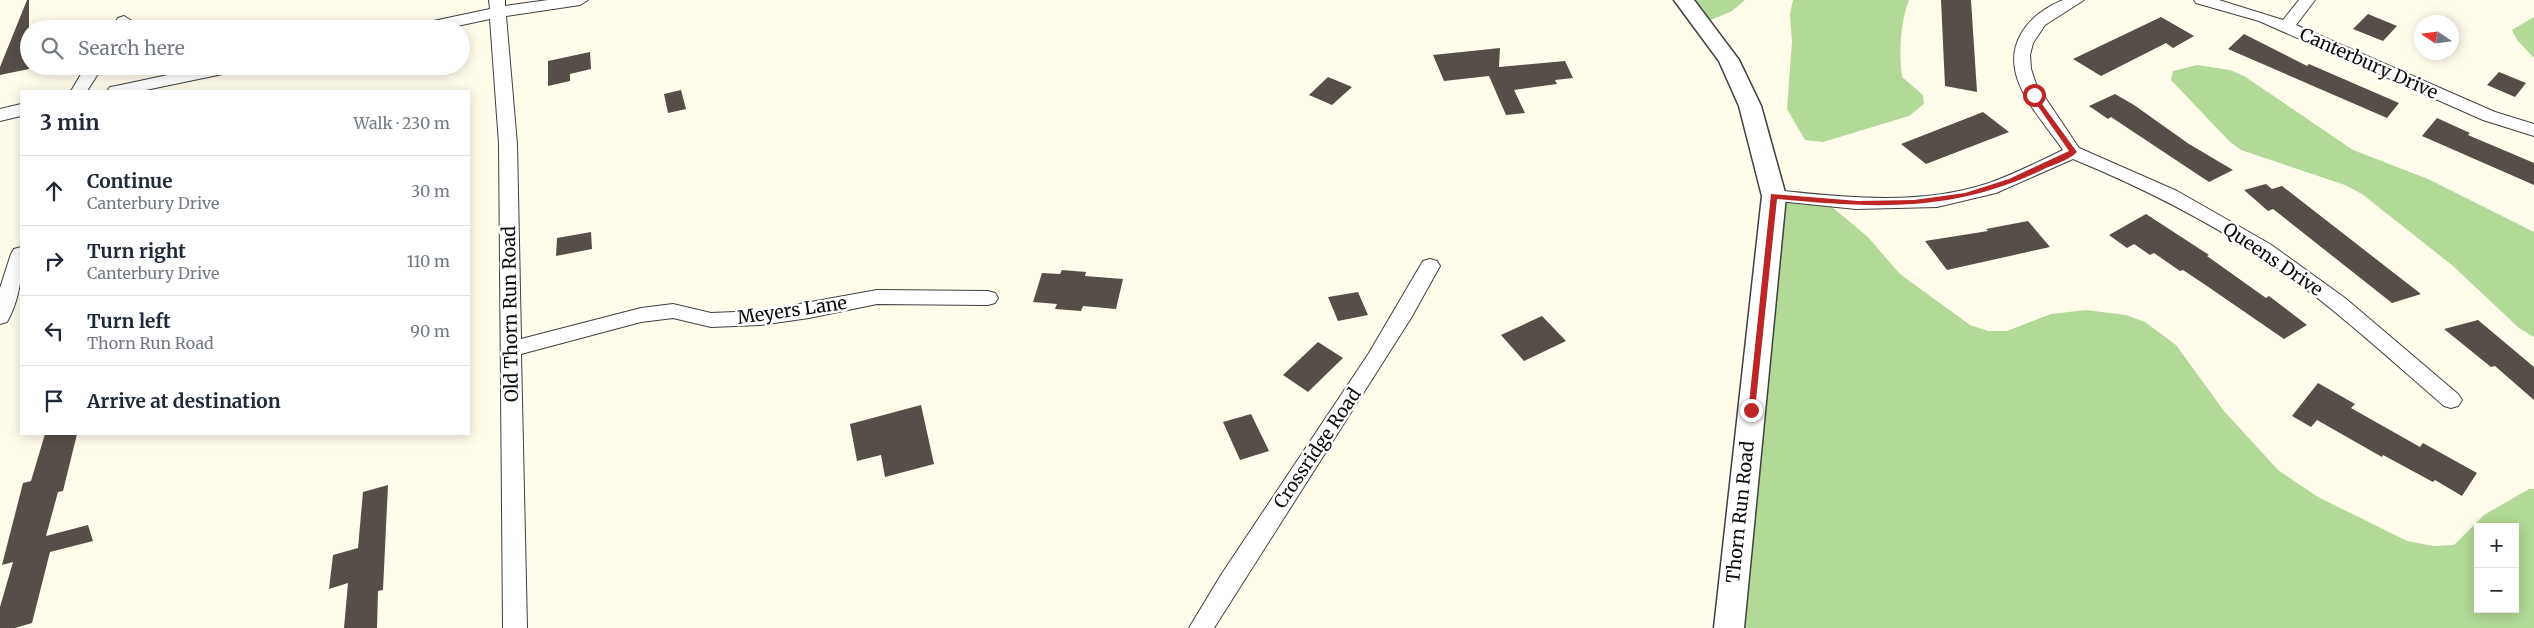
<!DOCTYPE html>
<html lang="en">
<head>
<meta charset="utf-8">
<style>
	body { margin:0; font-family:Merriweather,serif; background:#f6f6f7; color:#1f2937 }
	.controls { position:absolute; right:15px; bottom:15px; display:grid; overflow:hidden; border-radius:0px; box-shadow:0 2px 12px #0003 }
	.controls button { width:45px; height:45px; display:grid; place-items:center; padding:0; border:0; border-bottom:1px solid #e0e1e3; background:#fff; color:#1f2937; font:25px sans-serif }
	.compass { position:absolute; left:2414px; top:15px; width:45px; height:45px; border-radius:50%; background:#fff; box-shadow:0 2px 12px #0003; rotate:283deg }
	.stop { position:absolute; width:15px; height:15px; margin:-11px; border:4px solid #bc2627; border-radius:50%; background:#fff }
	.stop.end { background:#bc2627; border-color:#fff; box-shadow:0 1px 5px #0008 }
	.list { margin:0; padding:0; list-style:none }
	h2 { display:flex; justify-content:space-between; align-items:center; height:65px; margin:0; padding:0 20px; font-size:21px }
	h2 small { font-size:16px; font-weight:400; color:#747a83 }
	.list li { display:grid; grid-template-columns:32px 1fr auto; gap:15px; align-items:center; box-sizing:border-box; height:70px; padding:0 20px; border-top:1px solid #e0e1e3 }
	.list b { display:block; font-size:19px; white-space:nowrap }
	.list p { margin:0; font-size:16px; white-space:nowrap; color:#747a83 }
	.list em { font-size:16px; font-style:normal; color:#747a83 }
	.icon { flex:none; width:28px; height:28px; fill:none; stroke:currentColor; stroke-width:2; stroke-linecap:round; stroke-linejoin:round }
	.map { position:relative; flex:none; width:2534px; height:628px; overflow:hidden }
	.search { position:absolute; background:#fff; box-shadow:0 2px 12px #0003; left:20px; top:20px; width:450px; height:55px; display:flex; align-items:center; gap:12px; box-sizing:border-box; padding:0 18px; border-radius:28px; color:#747a83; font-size:19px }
	.panel { position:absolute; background:#fff; box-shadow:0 2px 12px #0003; left:20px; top:90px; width:450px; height:345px; border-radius:0px }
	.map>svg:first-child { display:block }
</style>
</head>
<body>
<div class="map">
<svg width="2534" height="628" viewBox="0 0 2534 628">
	<rect width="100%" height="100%" fill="#fffcec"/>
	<g fill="#b2d996" fill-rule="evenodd">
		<polygon points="1684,0 1745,0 1732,11 1704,23"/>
		<path d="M 1793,0 L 1909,0 C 1900,23 1899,53 1902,77 L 1923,95 L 1924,104 L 1909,116 L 1823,142 L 1805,140 L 1787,109 L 1792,42 L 1790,14 Z"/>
		<polygon points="2534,17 2534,58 2517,40 2512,30"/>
		<polygon points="2197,65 2230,70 2244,76 2353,150 2428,179 2534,232 2534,337 2519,328 2453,266 2362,194 2345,185 2241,150 2229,141 2171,80 2173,71"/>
		<path d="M 1774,196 L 1826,202 L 1868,237 L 1900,274 L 1970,325 L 1988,331 L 2007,331 L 2051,314 L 2086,310 L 2126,315 L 2145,322 L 2176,345 L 2224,411 L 2278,470 L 2318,497 L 2407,541 L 2433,546 L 2454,545 L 2484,515 L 2529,489 L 2534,489 L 2534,628 L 1729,628 ZM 2478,527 L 2515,527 L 2515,609 L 2478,609 Z"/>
	</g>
	<g fill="#554e49">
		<polygon points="27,0 29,0 29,69 0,75 0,67"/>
		<polygon points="1941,0 1971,0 1977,92 1945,86"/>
		<polygon points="2368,14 2397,26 2383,41 2353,29"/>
		<polygon points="2161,17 2194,36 2173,48 2166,43 2101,76 2073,59"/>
		<polygon points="2244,34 2307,66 2309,64 2399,103 2387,118 2228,49"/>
		<polygon points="1500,48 1499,67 1565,61 1573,78 1555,80 1557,84 1514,90 1525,113 1506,115 1489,76 1444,81 1433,55"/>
		<polygon points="590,52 591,69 570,74 570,81 548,86 548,61"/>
		<polygon points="2499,72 2526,83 2515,97 2487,85"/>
		<polygon points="1328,77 1352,87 1332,105 1309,95"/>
		<polygon points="681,90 686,109 668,113 664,94"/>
		<polygon points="2115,94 2134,105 2189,144 2233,170 2209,182 2111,117 2108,119 2089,106"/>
		<polygon points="1983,112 2009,132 1926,164 1901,144"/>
		<polygon points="2437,118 2470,133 2468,135 2534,163 2534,185 2422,136"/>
		<polygon points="2266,184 2272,189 2282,186 2421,294 2392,303 2273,209 2268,211 2244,190"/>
		<polygon points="2146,214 2209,255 2207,256 2266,298 2269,296 2307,325 2284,339 2204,284 2183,270 2180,271 2154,253 2150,255 2134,244 2127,248 2109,235"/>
		<polygon points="2028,221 2050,247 1947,270 1925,241 1988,231 1986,229"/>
		<polygon points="591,232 592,249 556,256 557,238"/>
		<polygon points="1062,270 1086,272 1085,276 1123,279 1116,309 1083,306 1081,311 1055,309 1057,304 1033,302 1042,273 1060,274"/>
		<polygon points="1358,292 1368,315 1338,321 1328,297"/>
		<polygon points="1542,316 1566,341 1524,361 1501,335"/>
		<polygon points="2478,320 2534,367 2534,400 2495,366 2491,367 2444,329"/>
		<polygon points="1318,342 1343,358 1308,392 1283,375"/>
		<polygon points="2318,383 2355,404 2351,408 2420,447 2423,443 2477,473 2462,496 2435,480 2433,482 2383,455 2382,457 2317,420 2311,427 2292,416"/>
		<polygon points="921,405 934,464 885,477 881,455 857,461 850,424"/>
		<polygon points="1251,414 1269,451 1240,460 1223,422"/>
		<polygon points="45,434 77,434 63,491 58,492 46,536 88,525 93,541 50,552 32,623 15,628 0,628 0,607 13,562 2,565 23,483 31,481"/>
		<polygon points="388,485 383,590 378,591 377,628 344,628 348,583 329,589 333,555 358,548 363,492"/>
	</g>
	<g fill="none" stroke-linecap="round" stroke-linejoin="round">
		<g stroke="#404040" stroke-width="2">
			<g id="minor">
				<polygon points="489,0 505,0 505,6 548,0 588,0 580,5 506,16 517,144 521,339 641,308 673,304 711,313 760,311 877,290 988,291 995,293 998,298 995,303 988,305 877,304 809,318 760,325 711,327 673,318 641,322 521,354 527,628 503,628 499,144 490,19 443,29 411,29 419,24 490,9"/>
				<path d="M 2063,0 L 2084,0 L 2045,25 L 2033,43 L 2030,55 L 2031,69 L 2036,84 L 2079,148 L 2177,191 L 2270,244 L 2345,298 L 2458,394 L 2462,400 L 2458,406 L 2451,408 L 2444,406 C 2392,361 2342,315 2286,274 C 2221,227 2148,190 2073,159 L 1996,193 L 1937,207 L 1856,209 L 1767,200 L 1765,196 L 1767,192 L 1774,190 C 1843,197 1918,206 1986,184 C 2012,175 2038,162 2063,150 C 2041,117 1997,76 2021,34 C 2030,18 2046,7 2063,0 Z"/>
				<polygon points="2194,0 2219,0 2283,20 2299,0 2315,0 2296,25 2495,112 2534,124 2534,136 2483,120 2259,21 2196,3"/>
				<polygon points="124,16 132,21 127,29 111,29 118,18"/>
				<polygon points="86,66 103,66 87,91 71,91"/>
				<polygon points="210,66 245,66 237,71 141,91 107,91 110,87 116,86"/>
				<polygon points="21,104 21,116 0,121 0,109"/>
				<path d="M 21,247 C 23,273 20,299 7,322 L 0,324 L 0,288 L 11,254 L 14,249 Z"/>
				<polygon points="1430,259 1437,261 1440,266 1411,318 1214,628 1189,628 1221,575 1369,353 1423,261"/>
			</g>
		</g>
		<g stroke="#404040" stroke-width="3">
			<polygon id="tertiary" points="1674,0 1694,0 1739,60 1761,106 1786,196 1744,628 1714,628 1762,196 1739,106 1719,61"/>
		</g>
		<use href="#minor" fill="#fff" fill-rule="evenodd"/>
		<use href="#tertiary" fill="#fff" fill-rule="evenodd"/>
	</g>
	<path fill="#bc2627" d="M 2034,93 L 2077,152 C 2068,161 2051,165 2040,171 C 1950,213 1873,208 1777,199 L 1755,410 L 1751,414 L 1748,413 L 1771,194 L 1858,201 L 1914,200 L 1965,193 L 2009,179 L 2069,151 L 2030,95 Z"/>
	<g text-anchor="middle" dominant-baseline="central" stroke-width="5" stroke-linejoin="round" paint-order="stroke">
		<g font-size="18" fill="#0d0d0d" stroke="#fff">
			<text transform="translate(2369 63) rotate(24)">Canterbury Drive</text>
			<text transform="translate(2273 259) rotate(34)">Queens Drive</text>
			<text transform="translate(792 310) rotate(-8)">Meyers Lane</text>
			<text transform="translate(510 314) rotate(-91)">Old Thorn Run Road</text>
			<text transform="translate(1317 448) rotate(-56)">Crossridge Road</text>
			<text transform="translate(1740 512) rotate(-84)">Thorn Run Road</text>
		</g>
	</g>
</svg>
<div class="controls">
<button>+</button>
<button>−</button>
</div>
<svg class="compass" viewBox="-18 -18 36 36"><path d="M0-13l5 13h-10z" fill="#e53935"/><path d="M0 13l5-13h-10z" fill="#747a83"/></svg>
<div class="stop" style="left:2034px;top:95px"></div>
<div class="stop end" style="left:1751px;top:410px"></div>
<div class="search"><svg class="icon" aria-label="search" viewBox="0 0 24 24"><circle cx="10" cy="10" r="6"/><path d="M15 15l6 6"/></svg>Search here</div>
<section class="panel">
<h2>3 min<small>Walk · 230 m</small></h2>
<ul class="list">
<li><svg class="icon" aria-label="ahead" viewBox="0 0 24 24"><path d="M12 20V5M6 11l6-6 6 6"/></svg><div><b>Continue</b><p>Canterbury Drive</p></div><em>30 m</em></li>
<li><svg class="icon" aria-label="right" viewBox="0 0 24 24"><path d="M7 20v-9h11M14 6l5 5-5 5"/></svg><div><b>Turn right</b><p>Canterbury Drive</p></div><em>110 m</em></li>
<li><svg class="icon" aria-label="left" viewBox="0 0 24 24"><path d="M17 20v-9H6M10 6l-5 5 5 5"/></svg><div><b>Turn left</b><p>Thorn Run Road</p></div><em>90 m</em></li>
<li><svg class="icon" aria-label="arrive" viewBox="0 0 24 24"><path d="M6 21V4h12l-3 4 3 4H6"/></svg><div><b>Arrive at destination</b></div></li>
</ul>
</section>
</div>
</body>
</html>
